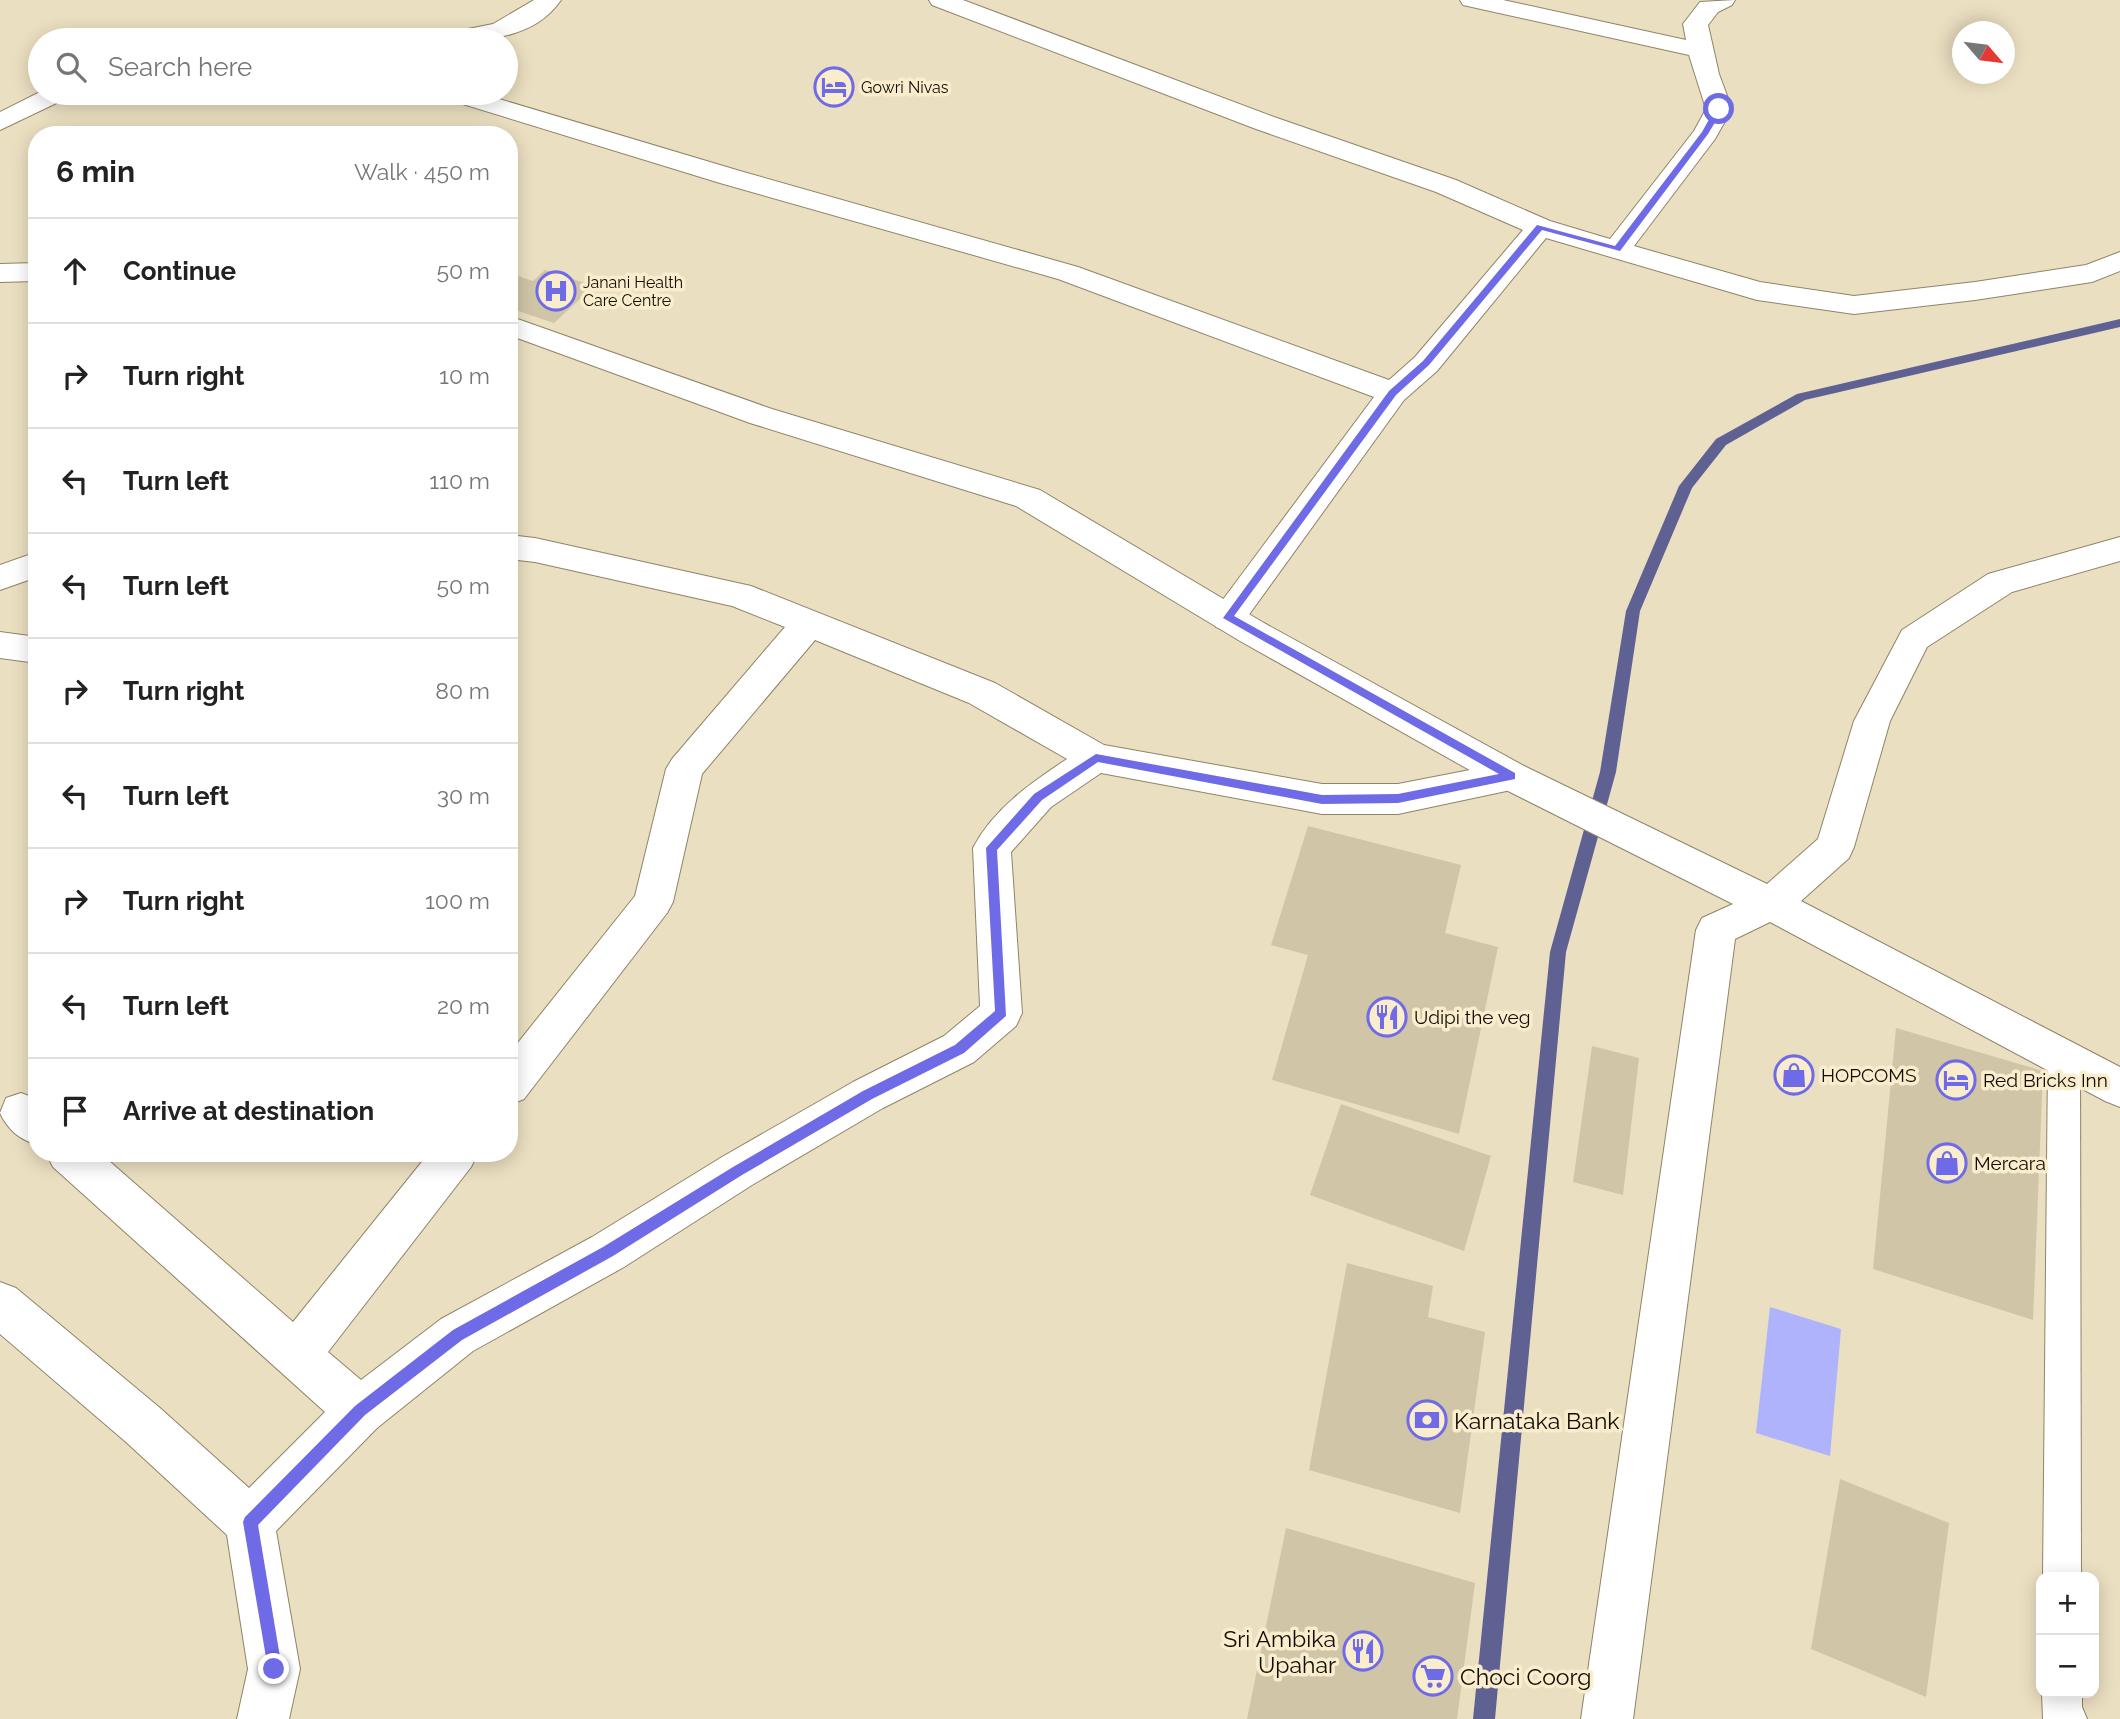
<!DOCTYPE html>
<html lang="en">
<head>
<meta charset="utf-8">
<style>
	body { margin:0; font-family:Raleway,sans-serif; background:#f6f6f6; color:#222 }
	.controls { position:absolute; right:21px; bottom:21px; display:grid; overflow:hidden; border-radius:14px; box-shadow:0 4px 18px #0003 }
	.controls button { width:63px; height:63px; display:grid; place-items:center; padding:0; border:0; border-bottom:2px solid #e0e0e0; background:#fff; color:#222; font:35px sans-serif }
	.compass { position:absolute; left:1952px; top:21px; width:63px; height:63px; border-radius:50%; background:#fff; box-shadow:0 4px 18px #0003; rotate:118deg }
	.stop { position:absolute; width:21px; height:21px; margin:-16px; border:5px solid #6f6be6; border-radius:50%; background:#fff }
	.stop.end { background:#6f6be6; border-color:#fff; box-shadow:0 2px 7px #0008 }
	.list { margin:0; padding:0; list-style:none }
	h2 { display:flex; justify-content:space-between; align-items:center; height:91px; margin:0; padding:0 28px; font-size:30px }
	h2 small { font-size:23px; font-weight:400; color:#767676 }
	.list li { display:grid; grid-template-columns:46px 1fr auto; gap:21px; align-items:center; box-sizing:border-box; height:105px; padding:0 28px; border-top:2px solid #e0e0e0 }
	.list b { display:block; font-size:26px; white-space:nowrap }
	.list em { font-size:23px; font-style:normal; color:#767676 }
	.icon { flex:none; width:38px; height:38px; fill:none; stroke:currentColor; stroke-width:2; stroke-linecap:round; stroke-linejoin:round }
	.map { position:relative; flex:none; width:2120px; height:1719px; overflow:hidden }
	.search { position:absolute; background:#fff; box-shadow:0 4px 18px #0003; left:28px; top:28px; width:490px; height:77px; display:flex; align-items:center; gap:18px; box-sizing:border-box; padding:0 24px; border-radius:38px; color:#767676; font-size:26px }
	.panel { position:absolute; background:#fff; box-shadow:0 4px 18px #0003; left:28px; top:126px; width:490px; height:1036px; border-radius:28px }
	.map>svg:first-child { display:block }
</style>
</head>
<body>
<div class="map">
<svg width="2120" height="1719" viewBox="0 0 2120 1719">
	<rect width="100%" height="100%" fill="#ebdfc1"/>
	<polygon fill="#aeb3fb" points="1770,1307 1841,1329 1830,1456 1756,1433"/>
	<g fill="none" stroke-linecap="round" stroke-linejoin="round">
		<polygon fill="#606193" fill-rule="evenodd" points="2120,319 2120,327 1805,400 1726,445 1692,488 1640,611 1616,772 1566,952 1495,1719 1473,1719 1550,952 1600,772 1626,611 1679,486 1716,439 1797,394"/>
	</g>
	<g fill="#d1c5a8">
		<polygon points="545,270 594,286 554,323 509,308 509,273 533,281"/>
		<polygon points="1308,826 1461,865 1445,933 1498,947 1459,1134 1272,1080 1308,955 1271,945"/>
		<polygon points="1896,1028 2043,1071 2033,1320 1873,1269"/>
		<polygon points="1592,1046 1639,1058 1623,1195 1573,1182"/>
		<polygon points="1341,1104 1491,1156 1464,1251 1310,1195"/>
		<polygon points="1347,1263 1433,1286 1428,1317 1485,1332 1460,1513 1309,1470"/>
		<polygon points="1840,1479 1949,1523 1926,1697 1811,1649"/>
		<polygon points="1286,1528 1475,1583 1457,1719 1247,1719"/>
	</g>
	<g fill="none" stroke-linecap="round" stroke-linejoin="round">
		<g stroke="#8f8468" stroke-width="2">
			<g id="service">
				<polygon points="2064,1046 2075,1050 2080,1060 2081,1577 2043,1577 2048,1060 2053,1050"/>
				<polygon points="2042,1693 2082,1693 2082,1707 2087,1719 2043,1719"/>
			</g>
		</g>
		<g stroke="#8f8468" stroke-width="2">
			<g id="minor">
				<path d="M 534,0 L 561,0 C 533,41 479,42 434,40 L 438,35 L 493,24 Z"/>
				<polygon points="929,0 963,0 1274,117 1456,180 1550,221 1610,239 1694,131 1706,109 1689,55 1472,7 1463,5 1460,0 1503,0 1686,40 1683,24 1700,2 1735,0 1732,5 1718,12 1708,25 1719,74 1732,109 1715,139 1634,246 1760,282 1854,296 1975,282 2086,265 2120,252 2120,271 2092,282 1975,300 1854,314 1757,300 1546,238 1437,371 1404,400 1240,627 1228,631 1216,627 1211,618 1216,609 1374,397 1058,279 720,183 443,98 439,93 479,93 740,171 1078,267 1389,380 1415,357 1523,230 1436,192 1256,129 932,5"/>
				<polygon points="40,92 71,93 67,98 0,130 0,112"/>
				<path d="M 509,535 L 535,538 L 751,586 L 995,683 L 1104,745 L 1322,784 L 1398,784 L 1511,762 L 1524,766 L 1530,776 L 1524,786 L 1511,790 L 1398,814 L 1322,814 L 1101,773 L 1051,807 L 1011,852 L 1022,1013 L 1016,1026 L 974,1062 L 883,1108 L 752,1185 L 624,1267 L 473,1351 L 377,1428 L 276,1531 L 300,1669 L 289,1719 L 237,1719 L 248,1669 L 227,1535 L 126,1442 L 0,1334 L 0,1282 L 16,1288 L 160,1408 L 249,1488 L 325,1412 L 53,1167 L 46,1153 L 100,1153 L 293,1322 L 429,1153 L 478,1153 L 471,1167 L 328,1352 L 361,1380 L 441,1319 L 592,1237 L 722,1157 L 853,1082 L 944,1036 L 980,1006 L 973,848 C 993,809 1032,782 1067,759 L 969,703 L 815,640 L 702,774 L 673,902 L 667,913 L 524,1099 L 509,1105 L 509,1054 L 635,896 L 666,769 L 672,759 L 785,627 L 732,606 L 535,562 L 509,559 Z"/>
				<polygon points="37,552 37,577 0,590 0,565"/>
				<polygon points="0,632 37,637 37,663 0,658"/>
				<path d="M 21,1093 L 37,1099 L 37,1145 C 19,1139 8,1130 0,1113 L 6,1098 Z"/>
			</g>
		</g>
		<g stroke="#8f8468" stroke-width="2">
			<g id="tertiary">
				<polygon points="37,263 37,281 0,282 0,264"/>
				<polygon points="509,316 772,409 1040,490 1264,623 1524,766 1767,884 1818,839 1854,721 1902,630 1988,574 2120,537 2120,561 2012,592 1927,647 1890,721 1854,847 1849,858 1801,901 2120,1067 2120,1107 2105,1101 1770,922 1735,939 1633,1719 1581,1719 1696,930 1702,918 1733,904 1498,786 1240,641 1016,506 750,423 509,335"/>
			</g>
		</g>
		<use href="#service" fill="#fff" fill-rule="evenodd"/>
		<use href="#minor" fill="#fff" fill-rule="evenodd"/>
		<use href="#tertiary" fill="#fff" fill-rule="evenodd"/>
	</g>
	<polygon fill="#6f6be6" points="1716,107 1723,109 1708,134 1620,251 1542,230 1429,365 1396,395 1234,616 1515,773 1515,779 1398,803 1322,804 1098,762 1042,800 997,850 1006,1016 964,1053 872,1099 742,1175 613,1256 462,1340 365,1415 258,1525 282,1669 280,1675 274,1677 269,1675 243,1522 245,1517 355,1406 453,1330 603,1247 733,1167 863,1091 955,1045 995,1011 986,848 1034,794 1096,754 1322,795 1398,794 1499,774 1223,618 1389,391 1423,361 1537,225 1615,246 1702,132"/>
	<defs>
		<g id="hotel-ring" transform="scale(2.0125)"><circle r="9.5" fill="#f9edce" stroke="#6f6be6" stroke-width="1.5"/><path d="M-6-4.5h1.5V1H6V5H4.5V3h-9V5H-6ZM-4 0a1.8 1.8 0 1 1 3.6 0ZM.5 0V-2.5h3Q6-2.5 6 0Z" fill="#6f6be6"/></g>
		<g id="hospital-ring" transform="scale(2.0125)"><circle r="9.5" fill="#f9edce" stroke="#6f6be6" stroke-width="1.5"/><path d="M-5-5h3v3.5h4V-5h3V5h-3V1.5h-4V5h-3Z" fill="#6f6be6"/></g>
		<g id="restaurant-ring" transform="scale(2.0125)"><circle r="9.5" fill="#f9edce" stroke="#6f6be6" stroke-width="1.5"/><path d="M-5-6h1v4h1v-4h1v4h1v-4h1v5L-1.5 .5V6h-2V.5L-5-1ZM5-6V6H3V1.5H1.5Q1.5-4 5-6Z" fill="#6f6be6"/></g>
		<g id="shop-ring" transform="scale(2.0125)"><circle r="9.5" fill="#f9edce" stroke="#6f6be6" stroke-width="1.5"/><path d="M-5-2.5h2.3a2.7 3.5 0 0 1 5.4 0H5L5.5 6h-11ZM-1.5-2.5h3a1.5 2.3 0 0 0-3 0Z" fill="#6f6be6"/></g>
		<g id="bank-ring" transform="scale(2.0125)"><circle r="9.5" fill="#f9edce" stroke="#6f6be6" stroke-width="1.5"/><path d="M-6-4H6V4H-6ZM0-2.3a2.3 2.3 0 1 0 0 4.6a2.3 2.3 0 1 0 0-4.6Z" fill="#6f6be6"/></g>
		<g id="supermarket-ring" transform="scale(2.0125)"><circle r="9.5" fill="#f9edce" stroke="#6f6be6" stroke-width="1.5"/><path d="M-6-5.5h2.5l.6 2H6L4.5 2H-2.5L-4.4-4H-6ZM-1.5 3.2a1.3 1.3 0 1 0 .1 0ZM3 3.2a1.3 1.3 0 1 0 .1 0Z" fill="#6f6be6"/></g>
	</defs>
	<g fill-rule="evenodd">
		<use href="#hotel-ring" x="834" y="87"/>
		<use href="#hospital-ring" x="556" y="291"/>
		<use href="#restaurant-ring" x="1387" y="1017"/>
		<use href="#shop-ring" x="1794" y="1075"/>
		<use href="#hotel-ring" x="1956" y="1080"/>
		<use href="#shop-ring" x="1947" y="1163"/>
		<use href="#bank-ring" x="1427" y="1420"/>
		<use href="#restaurant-ring" x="1363" y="1651"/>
		<use href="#supermarket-ring" x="1433" y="1676"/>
	</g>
	<g text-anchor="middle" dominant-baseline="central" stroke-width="7" stroke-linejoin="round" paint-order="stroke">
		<g font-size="16" fill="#120e05" stroke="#f9edce" text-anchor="start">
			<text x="861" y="87">Gowri Nivas</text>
			<text x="583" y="282">Janani Health<tspan x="583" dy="18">Care Centre</tspan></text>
		</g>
		<g font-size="19" fill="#120e05" stroke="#f9edce" text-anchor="start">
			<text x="1414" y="1017">Udipi the veg</text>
			<text x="1821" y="1075">HOPCOMS</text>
			<text x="1983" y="1080">Red Bricks Inn</text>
			<text x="1974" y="1163">Mercara</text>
		</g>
		<g font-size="23" fill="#120e05" stroke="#f9edce" text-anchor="start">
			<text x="1454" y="1420">Karnataka Bank</text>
			<text x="1336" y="1638" text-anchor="end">Sri Ambika<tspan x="1336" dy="26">Upahar</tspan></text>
			<text x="1460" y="1676">Choci Coorg</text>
		</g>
	</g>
</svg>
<div class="controls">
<button>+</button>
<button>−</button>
</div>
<svg class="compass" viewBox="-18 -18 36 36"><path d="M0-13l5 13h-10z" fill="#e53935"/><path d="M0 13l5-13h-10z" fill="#767676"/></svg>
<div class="stop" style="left:1719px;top:109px"></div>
<div class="stop end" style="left:274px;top:1669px"></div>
<div class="search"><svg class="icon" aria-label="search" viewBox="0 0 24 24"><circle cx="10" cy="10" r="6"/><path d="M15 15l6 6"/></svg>Search here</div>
<section class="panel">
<h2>6 min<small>Walk · 450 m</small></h2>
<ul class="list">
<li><svg class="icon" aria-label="ahead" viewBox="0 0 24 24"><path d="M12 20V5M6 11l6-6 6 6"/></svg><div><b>Continue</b></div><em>50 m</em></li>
<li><svg class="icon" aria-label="right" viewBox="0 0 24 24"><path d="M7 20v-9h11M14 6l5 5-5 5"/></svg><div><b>Turn right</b></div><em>10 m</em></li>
<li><svg class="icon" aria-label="left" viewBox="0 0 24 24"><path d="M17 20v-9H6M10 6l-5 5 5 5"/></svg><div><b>Turn left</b></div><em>110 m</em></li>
<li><svg class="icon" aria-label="left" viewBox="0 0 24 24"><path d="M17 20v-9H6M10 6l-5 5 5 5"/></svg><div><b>Turn left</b></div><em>50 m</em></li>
<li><svg class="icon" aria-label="right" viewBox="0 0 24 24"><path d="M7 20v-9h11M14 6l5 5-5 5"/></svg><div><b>Turn right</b></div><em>80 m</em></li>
<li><svg class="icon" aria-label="left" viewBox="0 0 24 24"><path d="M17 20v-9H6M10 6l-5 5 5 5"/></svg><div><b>Turn left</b></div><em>30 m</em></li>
<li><svg class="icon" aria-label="right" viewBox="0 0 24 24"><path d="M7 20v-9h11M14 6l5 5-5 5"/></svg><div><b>Turn right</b></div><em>100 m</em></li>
<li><svg class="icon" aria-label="left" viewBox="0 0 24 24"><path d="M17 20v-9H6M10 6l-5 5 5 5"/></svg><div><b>Turn left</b></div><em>20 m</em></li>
<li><svg class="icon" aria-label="arrive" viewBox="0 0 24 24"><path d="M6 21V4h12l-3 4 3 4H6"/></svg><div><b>Arrive at destination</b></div></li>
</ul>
</section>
</div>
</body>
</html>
